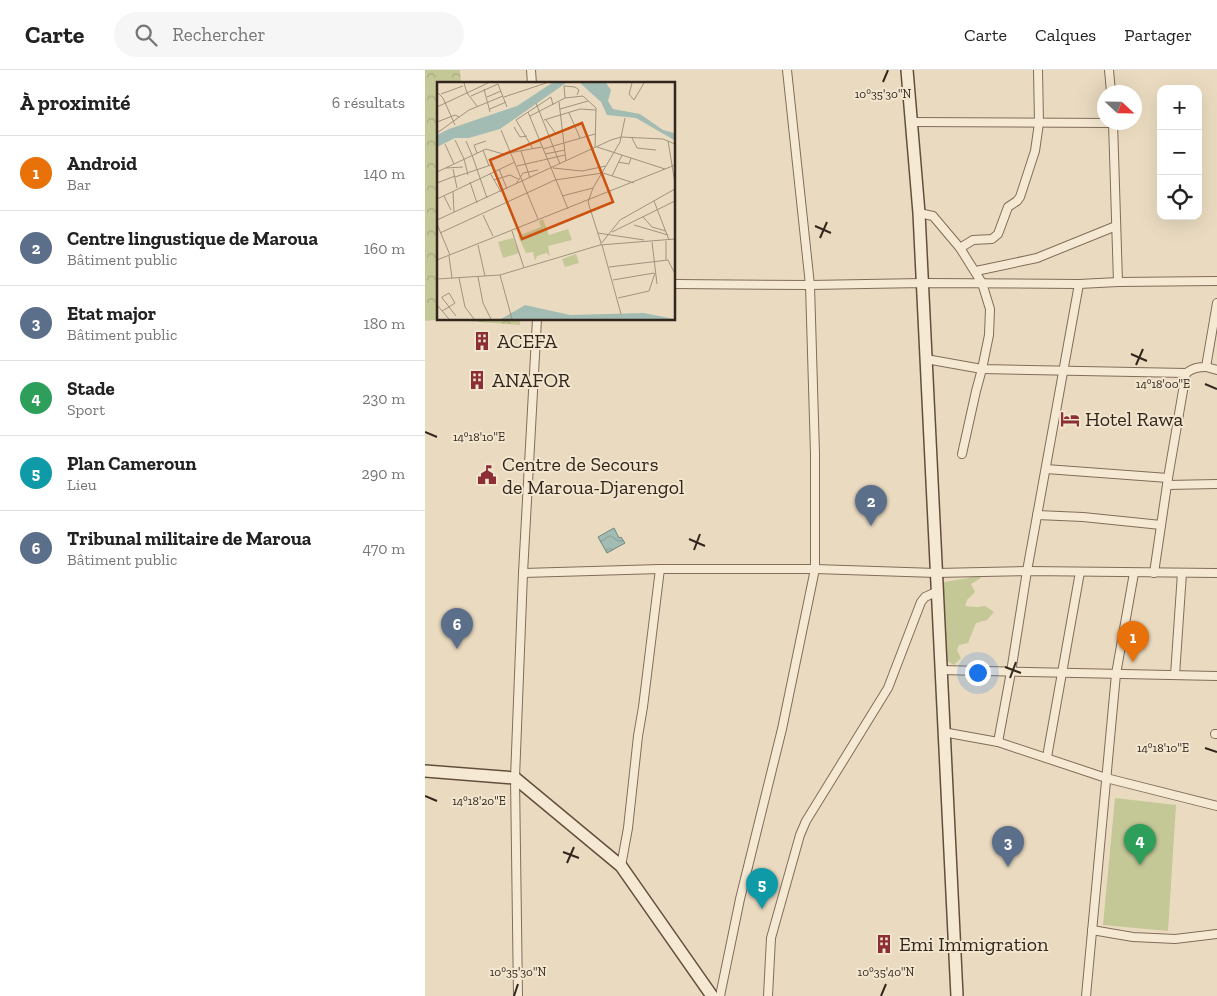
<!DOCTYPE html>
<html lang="fr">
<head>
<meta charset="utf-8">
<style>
	body { margin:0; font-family:"Zilla Slab",serif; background:#f6f6f6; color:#222 }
	.controls { position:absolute; right:15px; top:15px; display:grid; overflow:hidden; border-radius:10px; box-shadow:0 5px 20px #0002 }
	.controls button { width:45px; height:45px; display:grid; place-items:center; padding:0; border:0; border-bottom:1px solid #e0e0e0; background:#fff; color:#222; font:25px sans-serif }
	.compass { position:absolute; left:672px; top:15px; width:45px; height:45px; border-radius:50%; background:#fff; box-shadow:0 5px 20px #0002; rotate:112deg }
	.you { position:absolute; left:552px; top:602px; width:18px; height:18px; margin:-12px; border:4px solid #fff; border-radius:50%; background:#1a73e8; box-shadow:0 0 0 8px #1a73e833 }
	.badge { display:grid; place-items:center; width:32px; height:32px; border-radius:50%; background:#0b8043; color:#fff; font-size:16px; font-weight:700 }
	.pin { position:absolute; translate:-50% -41px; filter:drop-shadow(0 1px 2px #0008) }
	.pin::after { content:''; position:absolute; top:26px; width:18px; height:15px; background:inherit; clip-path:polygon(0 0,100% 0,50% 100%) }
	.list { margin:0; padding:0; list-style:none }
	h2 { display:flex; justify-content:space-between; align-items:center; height:65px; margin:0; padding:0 20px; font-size:21px }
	h2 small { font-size:16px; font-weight:400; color:#767676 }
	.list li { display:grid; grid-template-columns:32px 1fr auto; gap:15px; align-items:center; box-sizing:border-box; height:75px; padding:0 20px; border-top:1px solid #e0e0e0 }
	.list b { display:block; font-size:19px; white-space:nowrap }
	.list p { margin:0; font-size:16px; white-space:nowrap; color:#767676 }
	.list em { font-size:16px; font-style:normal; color:#767676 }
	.icon { flex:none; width:28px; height:28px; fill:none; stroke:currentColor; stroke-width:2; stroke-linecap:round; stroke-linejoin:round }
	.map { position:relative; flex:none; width:792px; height:926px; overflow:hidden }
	header { display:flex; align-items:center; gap:30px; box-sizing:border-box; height:70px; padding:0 25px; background:#fff; border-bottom:1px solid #e0e0e0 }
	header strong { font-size:24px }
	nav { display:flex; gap:28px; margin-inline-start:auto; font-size:18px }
	.search { width:350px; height:45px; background:#f6f6f6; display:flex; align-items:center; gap:12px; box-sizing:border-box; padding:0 18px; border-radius:28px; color:#767676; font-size:19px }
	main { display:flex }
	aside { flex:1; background:#fff }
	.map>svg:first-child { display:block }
</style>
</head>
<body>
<header>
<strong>Carte</strong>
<div class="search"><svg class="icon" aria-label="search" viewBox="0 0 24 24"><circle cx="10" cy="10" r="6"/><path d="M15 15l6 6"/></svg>Rechercher</div>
<nav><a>Carte</a><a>Calques</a><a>Partager</a></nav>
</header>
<main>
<aside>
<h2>À proximité<small>6 résultats</small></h2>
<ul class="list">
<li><span class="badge" style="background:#e8710a">1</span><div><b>Android</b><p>Bar</p></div><em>140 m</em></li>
<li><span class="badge" style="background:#5c6f8a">2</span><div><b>Centre lingustique de Maroua</b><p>Bâtiment public</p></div><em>160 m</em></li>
<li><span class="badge" style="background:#5c6f8a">3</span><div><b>Etat major</b><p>Bâtiment public</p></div><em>180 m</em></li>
<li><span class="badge" style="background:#2e9e5b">4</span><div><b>Stade</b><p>Sport</p></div><em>230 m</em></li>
<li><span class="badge" style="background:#0f9aa8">5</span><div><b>Plan Cameroun</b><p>Lieu</p></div><em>290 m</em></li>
<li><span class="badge" style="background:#5c6f8a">6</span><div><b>Tribunal militaire de Maroua</b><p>Bâtiment public</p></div><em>470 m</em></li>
</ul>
</aside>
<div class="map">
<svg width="792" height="926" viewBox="0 0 792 926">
	<defs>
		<pattern id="forest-crowns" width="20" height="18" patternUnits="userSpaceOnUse" patternTransform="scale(1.25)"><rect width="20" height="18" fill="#c4c796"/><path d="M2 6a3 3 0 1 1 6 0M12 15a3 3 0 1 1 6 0" fill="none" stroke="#a9ab81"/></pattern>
		<pattern id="water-waves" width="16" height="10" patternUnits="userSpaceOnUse" patternTransform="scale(1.25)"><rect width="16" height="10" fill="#a3bcb3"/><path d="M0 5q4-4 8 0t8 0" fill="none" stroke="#8da19a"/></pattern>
	</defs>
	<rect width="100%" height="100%" fill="#eadbc0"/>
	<g fill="#c4c796">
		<polygon points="551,502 556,508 546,514 550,522 542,530 540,536 552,537 560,536 569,542 562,550 551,553 543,573 534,575 532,580 536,588 529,595 521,590 513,547 520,535 519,525 519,512 544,508"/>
		<polygon points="690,728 751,735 743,861 678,855"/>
	</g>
	<polygon fill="url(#forest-crowns)" points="0,0 35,0 36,14 14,14 14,249 95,249 95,255 17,249 0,251"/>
	<polygon fill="url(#water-waves)" stroke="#6b8980" points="189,458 194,468 196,467 200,473 182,483 173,467"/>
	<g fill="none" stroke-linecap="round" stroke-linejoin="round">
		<g stroke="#826c5a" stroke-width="10">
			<g id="street">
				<polyline points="106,0 107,14"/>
				<polyline points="684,0 686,22"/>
				<polyline points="486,52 688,53"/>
				<polyline points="688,52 693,212"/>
				<polyline points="494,143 508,146 535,178 557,213 565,239 564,265 557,299 551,321 537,384"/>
				<polyline points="535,178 548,170 567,169 573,164 583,137 592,131 595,127 610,81 614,53 613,0"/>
				<polyline points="551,201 612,188 691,156"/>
				<polyline points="249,214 385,215 497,213 654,214 693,212 792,211"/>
				<path d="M 501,289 L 557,299 L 761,303 C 768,298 773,297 781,297 L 792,233"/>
				<polyline points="781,297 792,300"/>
				<polyline points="621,399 743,408"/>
				<polyline points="742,415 792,414"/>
				<polyline points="612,445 658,447 736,455"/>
				<polyline points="98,503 235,499 390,499 511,503 602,501 792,503"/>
				<polyline points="729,503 743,408 761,303"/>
				<polyline points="515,600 792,606"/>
				<polyline points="750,605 757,503"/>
				<polyline points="518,662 573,672 681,708 792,736"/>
				<polyline points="790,664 792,664"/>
				<polyline points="573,672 586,602 602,501 654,214"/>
				<polyline points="622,687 655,502"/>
				<polyline points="196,796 203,758 213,666 218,637 235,499"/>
				<polyline points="667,860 708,867 750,869 792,864"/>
				<polyline points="93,926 90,708 98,503 112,249"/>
				<polyline points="295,926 315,829 357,659 390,499 390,384 385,215 362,0"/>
				<polyline points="343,926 346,868 375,765 381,751 463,618 496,532 500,527 511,522"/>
				<polyline points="661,926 691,604 709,503"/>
			</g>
		</g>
		<g stroke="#634e3d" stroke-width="14">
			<g id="secondary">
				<polyline points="482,0 494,143 532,926"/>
				<polyline points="0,701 90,708 196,796 287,926"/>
			</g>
		</g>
		<use href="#street" stroke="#f6e9d3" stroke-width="8"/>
		<use href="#secondary" stroke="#f6e9d3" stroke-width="11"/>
	</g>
	<path fill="none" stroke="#32261d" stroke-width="2" d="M 458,12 L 463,0M 390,156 L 406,163M 395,168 L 402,152M 706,284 L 722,291M 711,295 L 718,279M 780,314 L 792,319M 0,362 L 12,367M 264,469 L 280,476M 269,480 L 275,464M 580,597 L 596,603M 585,608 L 591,592M 780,678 L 792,682M 0,726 L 12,731M 138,782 L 154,788M 142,793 L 149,777M 89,926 L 93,914M 456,926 L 461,914"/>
	<defs>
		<g id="building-bare" transform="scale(1.5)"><path d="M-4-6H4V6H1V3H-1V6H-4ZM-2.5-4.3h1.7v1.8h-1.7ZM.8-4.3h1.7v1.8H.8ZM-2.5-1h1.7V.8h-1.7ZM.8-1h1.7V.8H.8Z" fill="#8c2e35" stroke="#f2e6cf" stroke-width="2.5" paint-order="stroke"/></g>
		<g id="hotel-bare" transform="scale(1.5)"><path d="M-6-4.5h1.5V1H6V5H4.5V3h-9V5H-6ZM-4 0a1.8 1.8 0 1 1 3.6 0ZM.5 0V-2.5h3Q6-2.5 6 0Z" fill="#8c2e35" stroke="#f2e6cf" stroke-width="2.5" paint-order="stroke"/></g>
		<g id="civic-bare" transform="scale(1.5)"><path d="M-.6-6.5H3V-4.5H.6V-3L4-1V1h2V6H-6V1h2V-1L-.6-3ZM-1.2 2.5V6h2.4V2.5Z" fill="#8c2e35" stroke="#f2e6cf" stroke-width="2.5" paint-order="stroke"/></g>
	</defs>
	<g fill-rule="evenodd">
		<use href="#building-bare" x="57" y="271"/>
		<use href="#building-bare" x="52" y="310"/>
		<use href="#hotel-bare" x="645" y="349"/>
		<use href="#civic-bare" x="62" y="405"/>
		<use href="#building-bare" x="459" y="874"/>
	</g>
	<g text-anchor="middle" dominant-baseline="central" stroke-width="4" stroke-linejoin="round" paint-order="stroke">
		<g font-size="20" fill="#32261d" stroke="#f2e6cf" text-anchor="start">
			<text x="72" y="271">ACEFA</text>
			<text x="67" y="310">ANAFOR</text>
			<text x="660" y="349">Hotel Rawa</text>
			<text x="77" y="394">Centre de Secours<tspan x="77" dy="23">de Maroua-Djarengol</tspan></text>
			<text x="474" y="874">Emi Immigration</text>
		</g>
	</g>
	<g transform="translate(12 12)">
		<rect width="238" height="238" fill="#eadbc0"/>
		<path d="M 139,172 L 142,181 L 128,185 L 125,177 Z" fill="#c4c796"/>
		<path d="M 106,137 L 112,153 L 131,147 L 135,158 L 111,164 L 113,175 L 110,171 L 100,174 L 98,179 L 96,170 L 89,171 L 81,154 L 104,145 L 102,139 ZM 76,156 L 82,171 L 66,176 L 61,160 Z" fill="#c4c796"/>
		<path d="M 115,1 L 129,1 L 63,47 L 32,56 L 18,56 L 0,65 L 0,53 L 12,47 L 80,24 ZM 143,1 L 169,1 L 174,8 L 171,19 L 176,27 L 203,32 L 226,48 L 237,51 L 237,58 L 199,36 L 170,33 L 164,20 ZM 88,223 L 133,233 L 207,231 L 237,237 L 64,237 Z" fill="#a3bcb3"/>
		<path fill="none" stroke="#a0937f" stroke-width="1" d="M 27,1 L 30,11 L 40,24M 195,1 L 192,12 L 197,18 L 207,1M 47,7 L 53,30M 0,10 L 6,16 L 18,43M 4,12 L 26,4M 34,14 L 61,2 L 70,25M 50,15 L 64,9M 67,15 L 109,1M 128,16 L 127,4 L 138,5 L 142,8 L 140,13M 122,20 L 129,79M 99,21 L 123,82M 0,25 L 51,1M 53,27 L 69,20M 123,27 L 151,19M 91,30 L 131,127M 132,31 L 143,56M 93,34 L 128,16 L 146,14 L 159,26 L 158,66M 107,38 L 143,27 L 159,28M 109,38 L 119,52M 0,40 L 18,33 L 22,35M 77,45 L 83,55 L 90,54M 64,48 L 101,137M 0,51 L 32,28 L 66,14M 195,56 L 200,66 L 219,68M 18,58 L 27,77M 29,59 L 35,73M 231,59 L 238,101M 8,62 L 17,82M 160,65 L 228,87M 96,67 L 79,38 L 114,15 L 116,23M 106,67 L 158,52M 46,68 L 52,84M 84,69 L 93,96M 40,71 L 37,63 L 49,59M 108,72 L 128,68M 35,73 L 50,116M 27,77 L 31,93M 181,80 L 192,82 L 194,76M 80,84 L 128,73M 9,86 L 26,85M 116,86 L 145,89 L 169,84M 16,87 L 20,106M 62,87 L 70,107M 0,90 L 49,67 L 66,72 L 105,65M 53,91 L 64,110M 175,94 L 185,73M 18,95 L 54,83M 57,98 L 73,93 L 81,97M 33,100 L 40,121M 0,101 L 18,94M 79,102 L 86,91 L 101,88M 16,109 L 17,130M 7,114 L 14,128M 125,114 L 156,106M 0,117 L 78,80M 217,119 L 232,158M 46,133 L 56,154M 206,135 L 215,145 L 229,149M 0,138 L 174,58 L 184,55 L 226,57 L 238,62M 0,142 L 13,173M 197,143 L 231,153M 75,149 L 87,186M 175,150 L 238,119M 3,151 L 118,98 L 166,91 L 197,101M 161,151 L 207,158M 229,159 L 229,178M 215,160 L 220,202M 164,161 L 151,120 L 156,106 L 183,60 L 188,36M 41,163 L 48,194M 163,163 L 183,138 L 238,107M 165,163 L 184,232M 12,174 L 15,196M 0,178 L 238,83M 172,185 L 231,178 L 238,192M 63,193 L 75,237M 41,195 L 46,221 L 54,237M 22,196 L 28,225 L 37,237M 0,197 L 63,193 L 163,163 L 238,157M 176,198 L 217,191M 181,216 L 212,209 L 218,191M 0,223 L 12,237M 5,229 L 12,225 L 18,221 L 12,211 L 5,215 L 5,216 L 10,222 L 12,225 L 19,234"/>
		<path fill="#cd510f" fill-opacity="0.15" stroke="#cd510f" stroke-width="2.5" d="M 145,41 L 176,120 L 85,157 L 53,78 Z"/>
		<rect width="238" height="238" fill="none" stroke="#32261d" stroke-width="2.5"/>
	</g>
	<g font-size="12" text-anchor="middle" fill="#32261d" stroke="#f2e6cf" stroke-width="4" stroke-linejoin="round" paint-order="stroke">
		<text x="458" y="28">10°35'30"N</text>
		<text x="738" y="318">14°18'00"E</text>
		<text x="54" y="371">14°18'10"E</text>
		<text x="738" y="682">14°18'10"E</text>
		<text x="54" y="735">14°18'20"E</text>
		<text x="93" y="906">10°35'30"N</text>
		<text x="461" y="906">10°35'40"N</text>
	</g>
</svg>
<div class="controls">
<button>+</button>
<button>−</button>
<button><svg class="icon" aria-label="locate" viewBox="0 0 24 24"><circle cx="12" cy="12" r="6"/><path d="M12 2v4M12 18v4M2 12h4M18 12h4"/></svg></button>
</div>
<svg class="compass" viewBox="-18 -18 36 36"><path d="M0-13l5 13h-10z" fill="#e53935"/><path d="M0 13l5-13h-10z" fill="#767676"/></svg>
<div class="you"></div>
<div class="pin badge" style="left:708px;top:592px;background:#e8710a">1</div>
<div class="pin badge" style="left:446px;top:456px;background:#5c6f8a">2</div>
<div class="pin badge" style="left:583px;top:797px;background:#5c6f8a">3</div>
<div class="pin badge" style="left:715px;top:795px;background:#2e9e5b">4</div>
<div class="pin badge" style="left:337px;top:839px;background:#0f9aa8">5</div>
<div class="pin badge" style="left:32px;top:579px;background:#5c6f8a">6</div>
</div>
</main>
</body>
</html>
